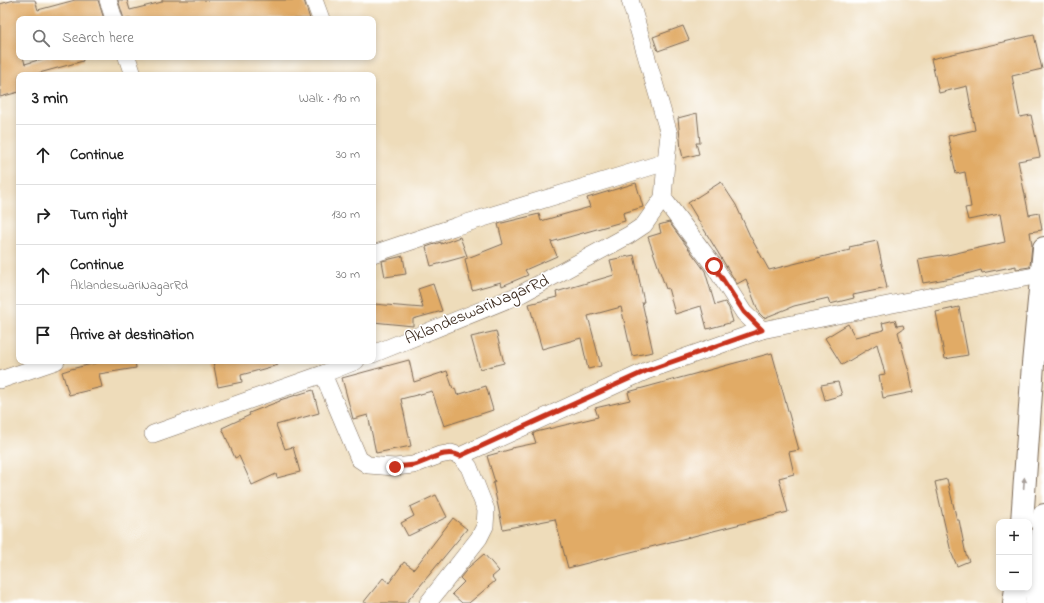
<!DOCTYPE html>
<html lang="en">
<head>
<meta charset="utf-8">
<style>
	body { margin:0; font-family:"Indie Flower",sans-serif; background:#f2f2f2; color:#222 }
	.controls { position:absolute; right:12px; bottom:12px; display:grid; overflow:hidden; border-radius:8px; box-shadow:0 2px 6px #0003 }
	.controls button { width:36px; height:36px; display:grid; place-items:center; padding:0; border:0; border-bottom:1px solid #e0e0e0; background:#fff; color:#222; font:20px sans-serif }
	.stop { position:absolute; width:12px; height:12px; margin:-9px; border:3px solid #c8321e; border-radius:50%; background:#fff }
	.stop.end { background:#c8321e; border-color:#fff; box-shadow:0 1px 4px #0008 }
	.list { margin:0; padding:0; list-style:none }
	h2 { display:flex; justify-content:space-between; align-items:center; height:52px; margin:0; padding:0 16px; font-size:17px }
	h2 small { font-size:13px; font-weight:400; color:#767676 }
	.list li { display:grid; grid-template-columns:26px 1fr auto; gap:12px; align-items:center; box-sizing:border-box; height:60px; padding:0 16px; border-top:1px solid #e0e0e0 }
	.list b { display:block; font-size:15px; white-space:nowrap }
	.list p { margin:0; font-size:13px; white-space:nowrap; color:#767676 }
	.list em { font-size:13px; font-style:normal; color:#767676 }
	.icon { flex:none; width:22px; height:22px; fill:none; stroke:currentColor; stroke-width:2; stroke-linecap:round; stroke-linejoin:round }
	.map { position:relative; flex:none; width:1044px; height:603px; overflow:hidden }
	.search { position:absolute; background:#fff; box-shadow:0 2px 6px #0003; left:16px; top:16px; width:360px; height:44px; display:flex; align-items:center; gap:10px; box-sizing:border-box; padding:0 14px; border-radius:8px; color:#767676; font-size:15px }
	.panel { position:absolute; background:#fff; box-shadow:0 2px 6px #0003; left:16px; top:72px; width:360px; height:292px; border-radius:8px }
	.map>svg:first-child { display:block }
</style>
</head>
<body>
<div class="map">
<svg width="1044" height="603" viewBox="0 0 1044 603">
	<rect width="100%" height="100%" fill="#fff"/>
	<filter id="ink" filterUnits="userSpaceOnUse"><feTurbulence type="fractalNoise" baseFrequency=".025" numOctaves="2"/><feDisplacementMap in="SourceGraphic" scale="8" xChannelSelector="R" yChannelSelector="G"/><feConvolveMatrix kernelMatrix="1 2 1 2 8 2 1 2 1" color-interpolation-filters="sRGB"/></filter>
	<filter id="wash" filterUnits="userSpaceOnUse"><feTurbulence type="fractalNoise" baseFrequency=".012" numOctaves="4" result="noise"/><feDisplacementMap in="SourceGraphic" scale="16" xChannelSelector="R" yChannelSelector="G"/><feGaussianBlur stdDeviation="0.9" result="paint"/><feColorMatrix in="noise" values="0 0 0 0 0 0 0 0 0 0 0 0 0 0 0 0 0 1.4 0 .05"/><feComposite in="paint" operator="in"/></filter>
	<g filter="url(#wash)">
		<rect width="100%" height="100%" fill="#eedcba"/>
		<g id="blocks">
			<g fill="#e1ab66">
				<polygon points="14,0 35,0 38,10 75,0 98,0 104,19 19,19 19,57 23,57 25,64 48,57 82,57 83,61 32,75 19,75 19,92 0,97 0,4"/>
				<polygon points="118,0 127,0 130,10 162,2 162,0 304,0 310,19 124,19"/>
				<polygon points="683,26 689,40 658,51 653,37"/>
				<polygon points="1034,35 1042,69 1012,76 1020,117 1031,115 1040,157 1018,161 1029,215 1039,213 1042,230 1030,232 1032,245 1030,267 1016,269 1016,266 982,273 981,270 952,278 923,283 918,259 942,255 943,256 1005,242 1000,214 968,220 965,208 971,207 965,172 956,174 948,136 975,130 967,86 939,93 931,59"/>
				<polygon points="697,113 700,143 696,143 699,154 683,158 681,149 678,118"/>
				<polygon points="721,182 736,205 750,236 769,270 850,250 849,247 877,241 887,288 853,295 854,298 830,304 828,298 794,306 764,318 759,313 746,279 737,284 688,203"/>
				<polygon points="636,183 643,207 623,213 625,221 551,242 557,256 525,270 528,275 502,286 501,282 472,290 465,259 503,244 498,224 539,214 541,221 590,207 587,198"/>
				<polygon points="669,222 705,271 715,305 725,302 729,308 733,322 707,329 701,306 675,314 668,288 666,289 648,237 661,233 659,225"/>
				<polygon points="460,237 467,256 431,266 426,247 441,242 441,244"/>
				<polygon points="634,255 644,302 642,302 653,352 632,356 621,307 588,316 601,366 588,369 581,338 542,349 529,304 557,297 556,292 614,275 610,260"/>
				<polygon points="403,256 406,274 385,277 382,261"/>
				<polygon points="433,284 442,311 413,319 413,326 373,322 373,304 423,308 418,289"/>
				<polygon points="959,307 968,355 945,359 936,312"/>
				<polygon points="895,320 897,326 903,325 904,328 898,332 908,369 909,369 913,392 883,398 879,375 885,374 877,344 842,365 825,338 848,324 855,337 884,330 882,323"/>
				<polygon points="496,331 504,363 480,369 471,337"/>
				<polygon points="772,353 799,450 789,452 794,474 779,478 788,512 568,568 555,519 503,529 493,483 495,482 487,456 512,449 512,448 536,443 533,434 536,432 598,417 595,408 630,400 628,392"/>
				<polygon points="409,360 414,382 447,371 453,389 455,388 457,395 486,386 493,410 444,426 432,391 401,399 411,446 376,453 368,415 353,419 342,378"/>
				<polygon points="104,361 135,361 136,368 99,374 102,387 69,395 62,372 71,369"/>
				<polygon points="213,361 277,361 278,365 241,375 242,382 218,387"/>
				<polygon points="838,382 842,395 825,400 821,385"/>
				<polygon points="313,390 319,413 276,425 285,449 293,447 300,472 277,478 276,474 252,485 239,456 235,458 222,428 250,415 249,413 280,401 280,400"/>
				<polygon points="947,479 957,520 959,520 966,555 969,561 957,566 951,552 935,482"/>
				<polygon points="436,495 447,517 408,536 401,523 414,516 410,507"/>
				<polygon points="453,518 467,529 406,603 363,603 383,578 389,583 404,562 414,569"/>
				<polygon points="484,554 499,571 492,577 495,581 469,603 462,603 452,594 464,582 460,578 469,567"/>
			</g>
		</g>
	</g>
	<g filter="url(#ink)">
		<use href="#blocks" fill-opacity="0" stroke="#7a6855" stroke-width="1"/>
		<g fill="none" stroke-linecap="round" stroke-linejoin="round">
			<g stroke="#7a6855" stroke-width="18">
				<g id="minor">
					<polyline points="108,0 114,19"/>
					<polyline points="314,0 321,19"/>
					<polyline points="127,57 133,75"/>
					<polyline points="663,198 714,266 744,313 762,330 1044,274"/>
					<polyline points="373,254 457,226 666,162 669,134 630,0"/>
					<polyline points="373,354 521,294 629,235 644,225 663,198 666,162"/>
					<polyline points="323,374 359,459 368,465 395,467 413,465 440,455 451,453 460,456 469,467 486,510 485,526 479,538 428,603"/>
					<polyline points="0,380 56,361"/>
					<polyline points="153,434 323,374 356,361"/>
					<polyline points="460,456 646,371 762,330"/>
				</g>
			</g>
			<g stroke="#7a6855" stroke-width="24">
				<g id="trunk">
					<polyline points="1022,522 1033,364 1044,248"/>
					<polyline points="1014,603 1016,588"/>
					<polyline points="1036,603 1044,515"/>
				</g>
			</g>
			<use href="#minor" stroke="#fff" stroke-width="17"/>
			<use href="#trunk" stroke="#fff" stroke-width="22"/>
		</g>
		<defs><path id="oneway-solid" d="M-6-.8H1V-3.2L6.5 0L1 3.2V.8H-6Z"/></defs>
		<use fill="#a79f9a" href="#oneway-solid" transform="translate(1024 483) rotate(-86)"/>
	</g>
	<g fill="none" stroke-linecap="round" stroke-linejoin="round" filter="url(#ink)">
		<path stroke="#c8321e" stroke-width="5" d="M 395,467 C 401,466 408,466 414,465 C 429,461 446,448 460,456 L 646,371 L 762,330 L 744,312 L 714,266"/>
	</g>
	<g text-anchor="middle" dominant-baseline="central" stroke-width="3" stroke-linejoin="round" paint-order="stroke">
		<g font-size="17" fill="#3b2a1e" stroke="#fff">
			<text transform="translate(477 310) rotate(-23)">AklandeswariNagarRd</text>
		</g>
	</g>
</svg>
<div class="controls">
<button>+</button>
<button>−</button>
</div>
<div class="stop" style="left:714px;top:266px"></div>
<div class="stop end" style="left:395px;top:467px"></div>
<div class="search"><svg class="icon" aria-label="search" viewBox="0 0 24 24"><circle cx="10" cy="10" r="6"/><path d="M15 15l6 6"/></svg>Search here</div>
<section class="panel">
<h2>3 min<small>Walk · 190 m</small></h2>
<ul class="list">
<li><svg class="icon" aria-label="ahead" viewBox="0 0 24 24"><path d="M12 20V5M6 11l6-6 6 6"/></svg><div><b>Continue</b></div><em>30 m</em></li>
<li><svg class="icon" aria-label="right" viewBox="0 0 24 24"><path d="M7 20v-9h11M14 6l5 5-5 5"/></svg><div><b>Turn right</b></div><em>130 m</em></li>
<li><svg class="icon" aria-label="ahead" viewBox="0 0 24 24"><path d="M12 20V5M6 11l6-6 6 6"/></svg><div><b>Continue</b><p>AklandeswariNagarRd</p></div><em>30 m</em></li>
<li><svg class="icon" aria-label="arrive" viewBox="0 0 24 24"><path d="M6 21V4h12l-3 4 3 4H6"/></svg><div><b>Arrive at destination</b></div></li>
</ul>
</section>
</div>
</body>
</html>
